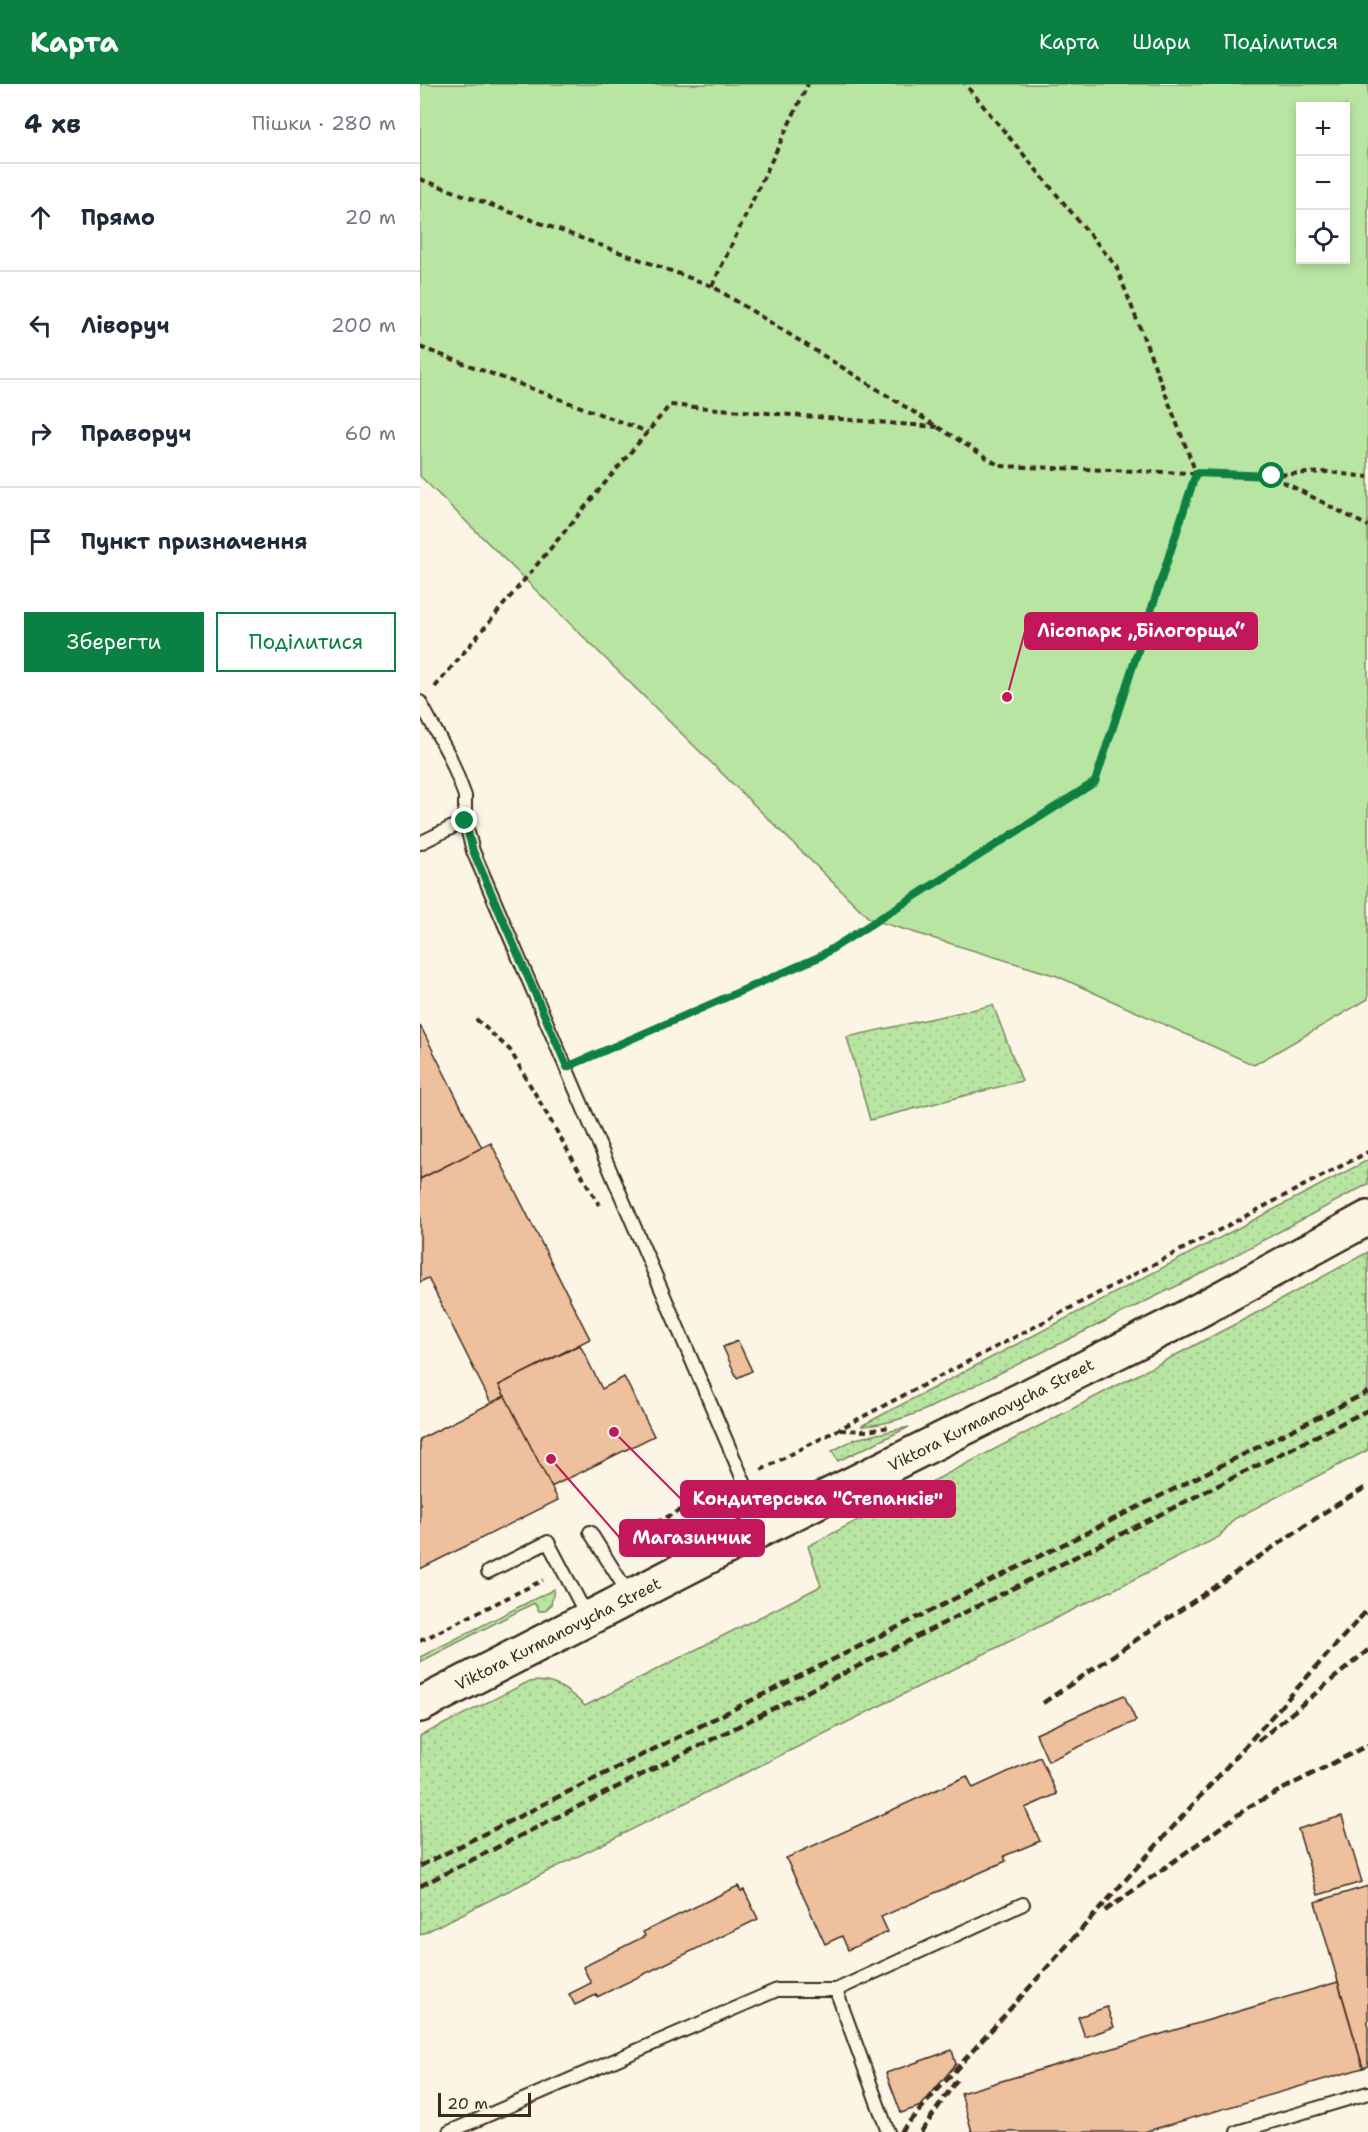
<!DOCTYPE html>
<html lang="uk">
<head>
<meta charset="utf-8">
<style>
	body { margin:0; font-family:"Shantell Sans",sans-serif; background:#f2f2f3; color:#1f2937 }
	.controls { position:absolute; right:18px; top:18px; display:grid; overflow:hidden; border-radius:0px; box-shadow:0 3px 9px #0003 }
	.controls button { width:54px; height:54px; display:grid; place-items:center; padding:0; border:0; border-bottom:2px solid #e0e1e3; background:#fff; color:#1f2937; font:30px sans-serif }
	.scale { position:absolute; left:18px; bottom:15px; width:93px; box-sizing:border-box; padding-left:6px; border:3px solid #3b2a1e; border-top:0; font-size:16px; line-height:21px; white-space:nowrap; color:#3b2a1e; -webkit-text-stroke:4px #fcf5e5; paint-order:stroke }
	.stop { position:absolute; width:18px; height:18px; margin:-14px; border:4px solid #0b8043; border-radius:50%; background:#fff }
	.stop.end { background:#0b8043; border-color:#fff; box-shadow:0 2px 6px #0008 }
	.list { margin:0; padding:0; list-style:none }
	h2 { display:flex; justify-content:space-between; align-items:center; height:78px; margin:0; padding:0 24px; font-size:26px }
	h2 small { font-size:20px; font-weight:400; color:#747a83 }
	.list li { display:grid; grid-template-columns:39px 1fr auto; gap:18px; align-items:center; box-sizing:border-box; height:108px; padding:0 24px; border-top:2px solid #e0e1e3 }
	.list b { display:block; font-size:22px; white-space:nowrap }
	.list em { font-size:20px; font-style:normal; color:#747a83 }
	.actions { display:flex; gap:12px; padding:18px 24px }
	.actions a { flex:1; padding:14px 0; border:2px solid #0b8043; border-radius:0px; text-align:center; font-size:21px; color:#0b8043 }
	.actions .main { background:#0b8043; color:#fff }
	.icon { flex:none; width:33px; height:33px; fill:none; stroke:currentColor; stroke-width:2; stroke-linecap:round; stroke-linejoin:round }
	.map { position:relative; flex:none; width:948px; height:2048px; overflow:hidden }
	header { display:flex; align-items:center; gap:36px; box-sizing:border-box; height:84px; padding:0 30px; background:#0b8043; color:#fff }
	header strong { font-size:28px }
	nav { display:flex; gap:33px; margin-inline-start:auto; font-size:21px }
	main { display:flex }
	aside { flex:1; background:#fff }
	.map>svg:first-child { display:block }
</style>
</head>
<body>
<header>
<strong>Карта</strong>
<nav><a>Карта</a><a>Шари</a><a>Поділитися</a></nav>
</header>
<main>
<aside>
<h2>4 хв<small>Пішки · 280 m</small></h2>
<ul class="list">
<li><svg class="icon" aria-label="ahead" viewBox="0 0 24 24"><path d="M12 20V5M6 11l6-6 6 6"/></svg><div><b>Прямо</b></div><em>20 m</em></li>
<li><svg class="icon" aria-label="left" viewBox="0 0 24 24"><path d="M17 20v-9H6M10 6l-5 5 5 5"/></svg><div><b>Ліворуч</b></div><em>200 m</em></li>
<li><svg class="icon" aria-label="right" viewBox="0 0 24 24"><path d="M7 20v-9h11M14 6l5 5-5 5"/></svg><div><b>Праворуч</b></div><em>60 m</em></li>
<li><svg class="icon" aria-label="arrive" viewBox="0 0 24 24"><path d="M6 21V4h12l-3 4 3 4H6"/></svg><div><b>Пункт призначення</b></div></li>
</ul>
<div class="actions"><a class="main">Зберегти</a><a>Поділитися</a></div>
</aside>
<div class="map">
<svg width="948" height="2048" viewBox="0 0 948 2048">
	<defs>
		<pattern id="grass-dots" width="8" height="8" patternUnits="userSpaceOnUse" patternTransform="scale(1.5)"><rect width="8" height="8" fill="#b9e5a3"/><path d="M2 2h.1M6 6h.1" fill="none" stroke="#a0c58c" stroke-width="1.8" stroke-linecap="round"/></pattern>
	</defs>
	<rect width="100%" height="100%" fill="#fcf5e5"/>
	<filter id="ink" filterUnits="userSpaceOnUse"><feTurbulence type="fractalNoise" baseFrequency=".0167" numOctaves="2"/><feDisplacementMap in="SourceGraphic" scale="12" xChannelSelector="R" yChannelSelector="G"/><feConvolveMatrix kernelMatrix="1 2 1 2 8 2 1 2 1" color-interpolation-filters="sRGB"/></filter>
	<g filter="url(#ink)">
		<g fill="url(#grass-dots)" stroke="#7a8860" stroke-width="1.5">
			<polygon points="573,921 602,997 450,1036 427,953"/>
			<path d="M 948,1076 L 948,1100 L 769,1196 L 507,1325 C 486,1334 464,1341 441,1342 Z"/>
			<path d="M 948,1168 L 948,1366 L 814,1435 L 799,1453 L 0,1851 L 0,1652 L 108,1598 C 133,1594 148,1606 165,1622 L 401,1502 L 388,1462 L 827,1234 Z"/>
			<polygon points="489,1343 418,1377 412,1367 435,1355"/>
			<polygon points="134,1505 131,1521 125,1527 119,1527 114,1519 0,1578 0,1573"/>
		</g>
		<path fill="#b9e5a3" stroke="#7a8860" stroke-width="1.5" fill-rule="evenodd" d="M 0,0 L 948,0 L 948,915 L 834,981 L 637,892 L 450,835 L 0,392 ZM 880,22 L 926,22 L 926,176 L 880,176 Z"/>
		<g fill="#eec09d" stroke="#3b2a1e" stroke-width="1.5">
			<polygon points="0,941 62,1064 0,1095"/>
			<polygon points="71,1059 170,1255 79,1301 85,1312 71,1319 8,1194 0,1198 0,1095"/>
			<polygon points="318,1257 332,1287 317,1294 303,1263"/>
			<polygon points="160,1261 182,1305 204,1293 234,1352 131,1403 79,1301"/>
			<polygon points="85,1312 138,1416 0,1485 0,1355"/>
			<polygon points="704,1611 716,1637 628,1677 616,1650"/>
			<polygon points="620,1673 637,1710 605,1724 620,1757 584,1772 586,1777 461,1833 468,1848 428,1866 422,1852 405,1860 366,1774 547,1692 553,1704"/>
			<polygon points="922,1732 942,1798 898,1811 878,1745"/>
			<polygon points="318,1802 321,1807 324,1806 338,1835 177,1913 176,1911 155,1921 149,1910 171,1899 163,1883 225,1852 223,1848"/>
			<polygon points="948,1802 948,1982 943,1984 895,1818"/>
			<polygon points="918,1898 943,1984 724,2048 552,2048 541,2009"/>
			<polygon points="687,1923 694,1943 665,1953 658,1933"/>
			<polygon points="532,1966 536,1980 501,2022 481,2029 466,1989"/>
		</g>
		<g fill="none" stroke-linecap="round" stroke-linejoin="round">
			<g stroke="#3b2a1e" stroke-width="16">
				<g id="lane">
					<polyline points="0,618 30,673 45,712 45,737 53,767 343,1442"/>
					<polyline points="0,759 45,737"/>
					<polyline points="170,1448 210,1512"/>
					<polyline points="68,1488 128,1458 168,1534"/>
					<polyline points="416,1906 603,1820"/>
					<polyline points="29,2048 357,1906 416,1906 468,2048"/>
					<polyline points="817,2048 948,2009"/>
				</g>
			</g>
			<g stroke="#3b2a1e" stroke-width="38">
				<polyline id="secondary" points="0,1621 344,1444 763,1235 948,1134"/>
			</g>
			<g stroke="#3b2a1e" stroke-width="4" stroke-dasharray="6 4.5" stroke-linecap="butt">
				<polyline points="0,95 292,202 580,382 852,392 948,442"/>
				<polyline points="292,202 388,0"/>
				<polyline points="0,263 228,348"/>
				<polyline points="850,391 908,388 948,393"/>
				<polyline points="15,603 250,321 517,343"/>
				<polyline points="56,935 90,966 179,1121"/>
				<polyline points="165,975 399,873 675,698 776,389 696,182 545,0"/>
				<polyline points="420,1346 448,1347 469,1343"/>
				<polyline points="341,1386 948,1068"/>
				<polyline points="199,1457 305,1404"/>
				<polyline points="0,1557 123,1496"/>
			</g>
			<use href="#lane" stroke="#fcf5e5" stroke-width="12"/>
			<use href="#secondary" stroke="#fcf5e5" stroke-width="33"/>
			<g stroke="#3b2a1e" stroke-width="4.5" stroke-dasharray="9 4.5" stroke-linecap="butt">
				<polyline points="623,1619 908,1426 948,1402"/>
				<polyline points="838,1657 948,1566"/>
				<polyline points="0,1782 948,1308"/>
				<polyline points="0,1802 948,1326"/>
				<polyline points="685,1827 830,1722 948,1661"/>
				<polyline points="480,2048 948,1525"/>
				<polyline points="501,2048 538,1994"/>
			</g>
		</g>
	</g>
	<g fill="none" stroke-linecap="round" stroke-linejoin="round" filter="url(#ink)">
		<polyline stroke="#0b8043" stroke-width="8" points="45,737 53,767 147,983 399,873 675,698 776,389 852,392"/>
	</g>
	<g text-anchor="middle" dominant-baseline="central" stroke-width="4.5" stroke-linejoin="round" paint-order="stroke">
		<g font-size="16" fill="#3b2a1e" stroke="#fcf5e5">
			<text transform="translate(571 1331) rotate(-27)">Viktora Kurmanovycha Street</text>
			<text transform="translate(138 1550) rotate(-27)">Viktora Kurmanovycha Street</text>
		</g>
	</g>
	<path fill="none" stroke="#c2185b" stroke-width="2" d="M587 613L605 547M194 1348L261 1415M131 1375L200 1454"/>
	<g fill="#c2185b" stroke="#fcf5e5" stroke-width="2">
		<circle cx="587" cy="613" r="6"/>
		<circle cx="194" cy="1348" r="6"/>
		<circle cx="131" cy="1375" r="6"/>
	</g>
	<g fill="#c2185b" stroke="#c2185b" stroke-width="2">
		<rect x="605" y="529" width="232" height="36" rx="6"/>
		<rect x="261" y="1397" width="274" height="36" rx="6"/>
		<rect x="200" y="1436" width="144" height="36" rx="6"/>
	</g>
	<g font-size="18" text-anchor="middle" font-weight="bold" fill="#fff">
		<text x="721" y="553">Лісопарк „Білогорща“</text>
		<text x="398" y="1421">Кондитерська "Степанків"</text>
		<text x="272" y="1460">Магазинчик</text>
	</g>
</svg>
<div class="controls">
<button>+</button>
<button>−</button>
<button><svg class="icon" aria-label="locate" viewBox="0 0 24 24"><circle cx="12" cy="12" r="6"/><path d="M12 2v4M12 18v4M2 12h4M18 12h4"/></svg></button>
</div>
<div class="scale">20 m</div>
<div class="stop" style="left:852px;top:392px"></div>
<div class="stop end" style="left:45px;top:737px"></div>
</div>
</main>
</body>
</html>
